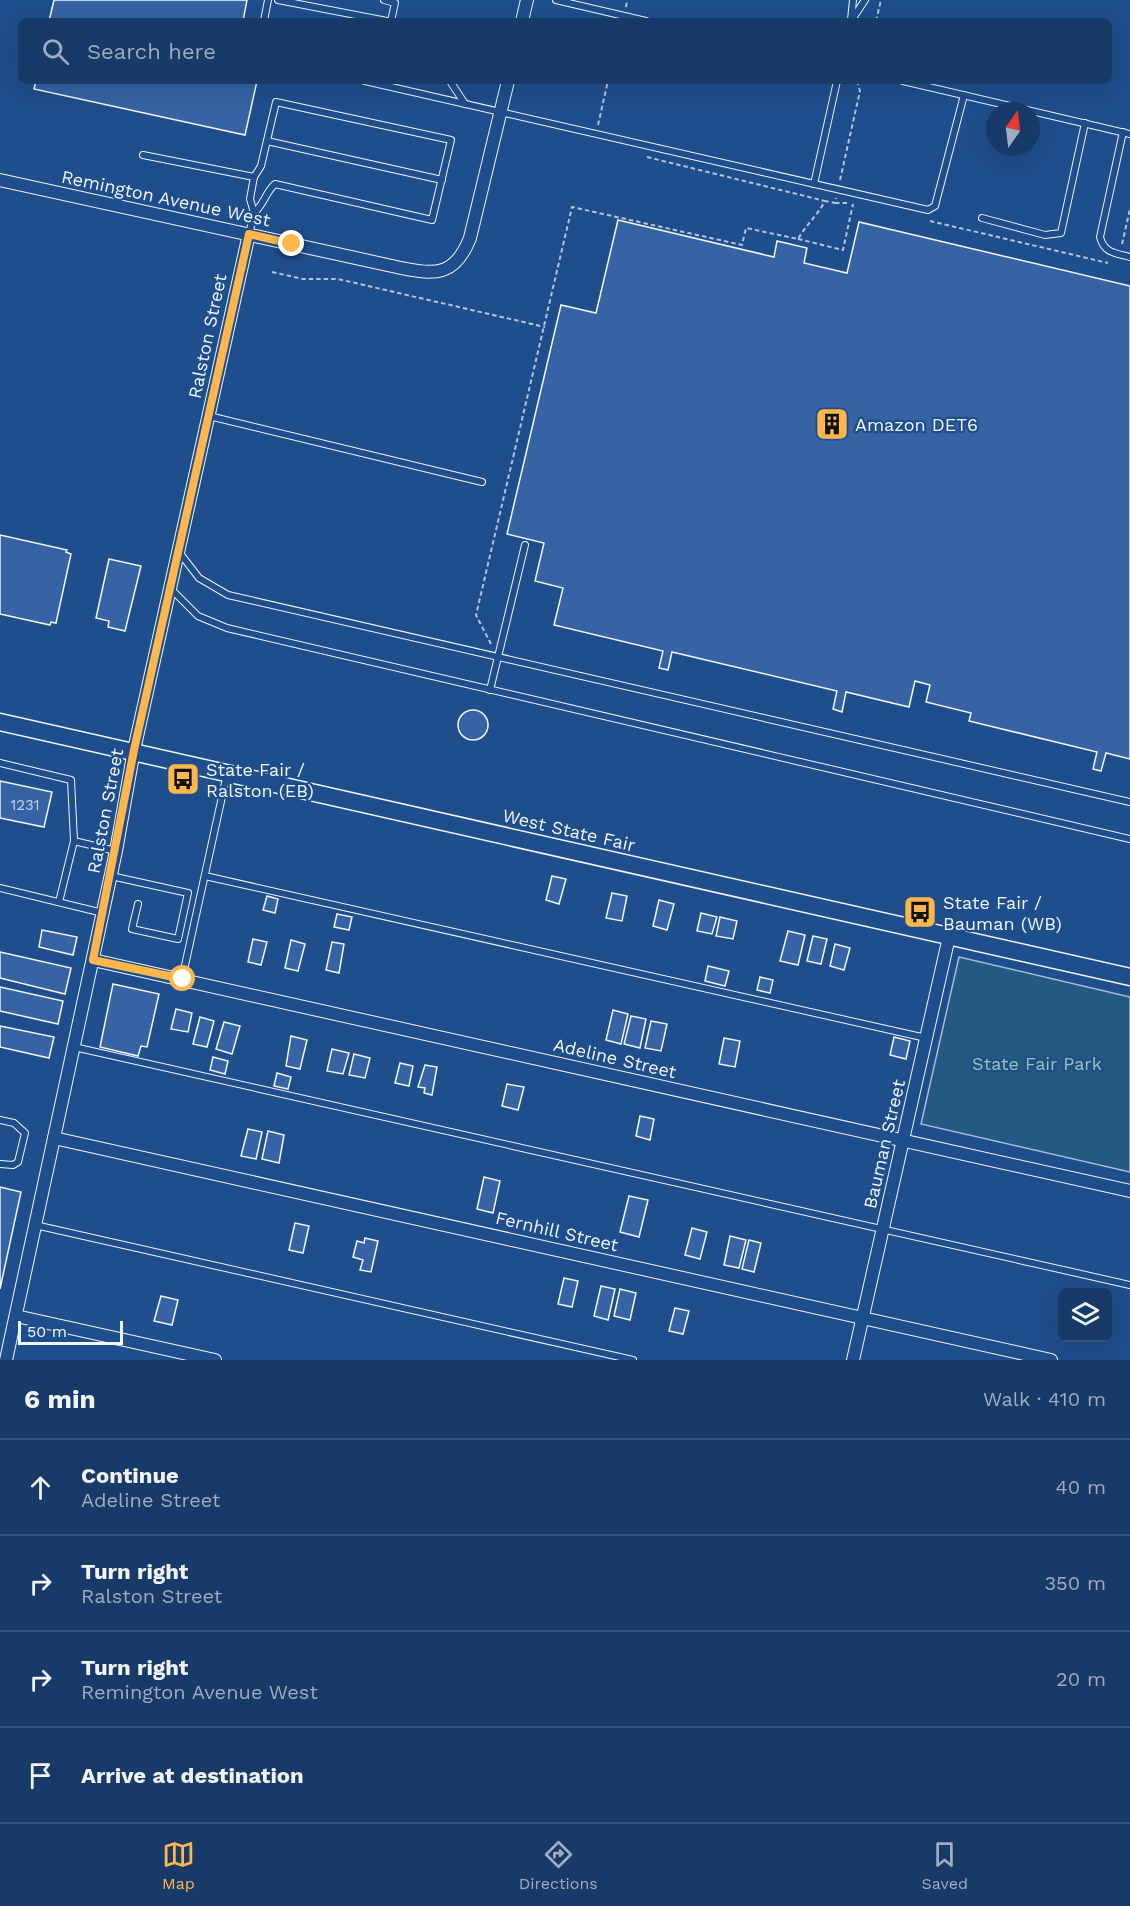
<!DOCTYPE html>
<html lang="en">
<head>
<meta charset="utf-8">
<style>
	body { margin:0; font-family:"Work Sans",sans-serif; background:#244571; color:#f1f3f6 }
	.controls { position:absolute; right:18px; bottom:18px; display:grid; overflow:hidden; border-radius:9px; box-shadow:0 6px 24px #0002 }
	.controls button { width:54px; height:54px; display:grid; place-items:center; padding:0; border:0; border-bottom:2px solid #36547d; background:#173a69; color:#f1f3f6; font:30px sans-serif }
	.compass { position:absolute; left:986px; top:102px; width:54px; height:54px; border-radius:50%; background:#173a69; box-shadow:0 6px 24px #0002; rotate:14deg }
	.scale { position:absolute; left:18px; bottom:15px; width:105px; box-sizing:border-box; padding-left:6px; border:3px solid #f2f6ff; border-top:0; font-size:16px; line-height:21px; white-space:nowrap; color:#f2f6ff; -webkit-text-stroke:4px #1f4e8c; paint-order:stroke }
	.stop { position:absolute; width:18px; height:18px; margin:-14px; border:4px solid #ffb74d; border-radius:50%; background:#fff }
	.stop.end { background:#ffb74d; border-color:#fff; box-shadow:0 2px 6px #0008 }
	.list { margin:0; padding:0; list-style:none }
	h2 { display:flex; justify-content:space-between; align-items:center; height:78px; margin:0; padding:0 24px; font-size:26px }
	h2 small { font-size:20px; font-weight:400; color:#9eadc0 }
	.list li { display:grid; grid-template-columns:39px 1fr auto; gap:18px; align-items:center; box-sizing:border-box; height:96px; padding:0 24px; border-top:2px solid #36547d }
	.list b { display:block; font-size:22px; white-space:nowrap }
	.list p { margin:0; font-size:20px; white-space:nowrap; color:#9eadc0 }
	.list em { font-size:20px; font-style:normal; color:#9eadc0 }
	.icon { flex:none; width:33px; height:33px; fill:none; stroke:currentColor; stroke-width:2; stroke-linecap:round; stroke-linejoin:round }
	.map { position:relative; flex:none; width:1130px; height:1360px; overflow:hidden }
	.search { position:absolute; background:#173a69; box-shadow:0 6px 24px #0002; left:18px; right:18px; top:18px; height:66px; display:flex; align-items:center; gap:15px; box-sizing:border-box; padding:0 21px; border-radius:9px; color:#9eadc0; font-size:22px }
	.sheet { height:462px; background:#173a69 }
	nav { display:flex; justify-content:space-around; align-items:center; box-sizing:border-box; height:84px; border-top:2px solid #36547d; background:#173a69; font-size:16px; color:#9eadc0 }
	nav a { display:grid; justify-items:center; gap:3px }
	nav .on { color:#ffb74d }
	.map>svg:first-child { display:block }
</style>
</head>
<body>
<div class="map">
<svg width="1130" height="1360" viewBox="0 0 1130 1360">
	<rect width="100%" height="100%" fill="#1f4e8c"/>
	<polygon fill="#245a82" stroke="#a8bbd7" stroke-width="1.5" points="959,957 1130,997 1130,1172 921,1124"/>
	<g fill="#3563a3" stroke="#f2f6ff" stroke-width="1.5">
		<polygon points="54,0 247,0 243,21 49,21"/>
		<polygon points="36,81 257,81 245,135 34,89"/>
		<polygon points="618,220 774,257 777,241 807,248 804,263 847,273 859,222 1130,286 1130,759 1106,753 1101,771 1093,769 1097,752 969,721 971,713 926,702 930,685 915,681 909,707 846,692 842,712 833,709 837,691 672,652 668,670 659,668 663,651 554,625 563,588 535,581 544,543 507,534 561,305 596,313"/>
		<polygon points="0,535 67,550 66,552 71,554 56,623 51,622 50,625 0,614"/>
		<polygon points="109,559 141,566 125,631 108,627 109,621 96,618"/>
		<circle cx="473" cy="725" r="15"/>
		<polygon points="0,781 52,792 44,827 0,818"/>
		<polygon points="552,876 566,879 559,904 546,900"/>
		<polygon points="612,893 627,896 622,921 606,918"/>
		<polygon points="267,896 278,899 275,913 263,910"/>
		<polygon points="659,900 674,904 667,930 653,926"/>
		<polygon points="701,913 717,917 712,934 697,931"/>
		<polygon points="337,914 352,917 349,930 334,927"/>
		<polygon points="720,917 737,921 733,939 716,936"/>
		<polygon points="42,930 77,937 73,955 39,947"/>
		<polygon points="788,931 805,935 798,965 780,961"/>
		<polygon points="813,936 827,939 821,964 807,961"/>
		<polygon points="253,939 267,942 261,965 248,962"/>
		<polygon points="291,940 305,944 298,971 285,968"/>
		<polygon points="332,942 344,944 339,973 326,970"/>
		<polygon points="835,944 850,948 844,970 830,966"/>
		<polygon points="0,952 71,968 65,994 0,978"/>
		<polygon points="708,966 729,971 725,986 705,981"/>
		<polygon points="760,977 773,980 770,993 757,990"/>
		<polygon points="113,984 159,994 147,1047 141,1046 138,1056 100,1047"/>
		<polygon points="0,987 63,1001 58,1024 0,1011"/>
		<polygon points="176,1009 192,1013 188,1032 171,1029"/>
		<polygon points="613,1010 628,1014 621,1044 606,1040"/>
		<polygon points="631,1016 646,1019 640,1048 624,1044"/>
		<polygon points="200,1017 214,1021 207,1047 193,1044"/>
		<polygon points="651,1021 667,1024 661,1051 645,1048"/>
		<polygon points="224,1022 240,1026 232,1054 216,1049"/>
		<polygon points="0,1026 54,1037 49,1058 0,1047"/>
		<polygon points="291,1036 307,1040 300,1069 286,1066"/>
		<polygon points="894,1037 910,1041 906,1059 890,1055"/>
		<polygon points="724,1038 740,1041 735,1067 719,1064"/>
		<polygon points="332,1049 349,1053 343,1074 327,1071"/>
		<polygon points="354,1054 370,1058 365,1078 349,1075"/>
		<polygon points="213,1057 228,1061 225,1074 210,1070"/>
		<polygon points="400,1063 413,1066 409,1086 395,1083"/>
		<polygon points="425,1065 437,1067 432,1095 424,1093 425,1088 418,1087"/>
		<polygon points="277,1073 291,1077 288,1089 274,1086"/>
		<polygon points="507,1084 524,1087 518,1110 502,1106"/>
		<polygon points="640,1116 654,1119 650,1140 636,1136"/>
		<polygon points="248,1129 262,1132 256,1159 241,1156"/>
		<polygon points="268,1131 284,1135 279,1163 262,1159"/>
		<polygon points="484,1177 500,1181 493,1213 477,1209"/>
		<polygon points="0,1187 21,1192 0,1289"/>
		<polygon points="629,1196 648,1200 639,1237 620,1232"/>
		<polygon points="295,1223 309,1226 303,1253 289,1250"/>
		<polygon points="692,1228 707,1232 700,1259 685,1255"/>
		<polygon points="730,1236 746,1240 739,1268 724,1265"/>
		<polygon points="365,1238 378,1241 371,1272 360,1270 363,1260 353,1257 357,1241 364,1243"/>
		<polygon points="749,1240 761,1243 754,1272 742,1269"/>
		<polygon points="564,1278 578,1281 572,1307 558,1304"/>
		<polygon points="601,1286 615,1289 608,1320 594,1316"/>
		<polygon points="620,1289 636,1293 630,1320 614,1316"/>
		<polygon points="161,1296 178,1300 172,1325 154,1321"/>
		<polygon points="675,1308 689,1311 683,1334 669,1331"/>
	</g>
	<g fill="none" stroke-linecap="round" stroke-linejoin="round">
		<g stroke="#f2f6ff" stroke-width="8">
			<g id="service">
				<polyline points="278,0 387,21"/>
				<polyline points="384,0 395,3 391,21"/>
				<polyline points="556,0 646,21"/>
				<polyline points="851,20 853,0"/>
				<polyline points="264,21 268,0"/>
				<polyline points="851,21 865,0"/>
				<polyline points="365,81 928,210 935,206 964,95"/>
				<polyline points="450,81 465,104"/>
				<polyline points="903,81 1130,134"/>
				<path d="M 1123,132 L 1100,237 C 1104,253 1115,253 1130,257"/>
				<polyline points="267,141 442,180"/>
				<polyline points="143,155 254,177"/>
				<polyline points="814,184 837,81"/>
				<polyline points="982,218 1045,235 1061,233 1085,123"/>
				<path d="M 249,234 L 254,213 L 250,199 L 254,177 L 261,166 L 276,102 L 451,140 L 432,220 L 275,184 C 265,193 265,203 254,213"/>
				<polyline points="209,416 482,482"/>
				<polyline points="179,552 199,578 228,595 1130,802"/>
				<polyline points="171,589 198,616 227,628 1130,839"/>
				<polyline points="490,690 525,545"/>
				<polyline points="0,763 71,780 74,841 116,851"/>
				<polyline points="111,876 188,893 178,939 132,929 138,904"/>
				<polyline points="205,876 926,1038"/>
				<polyline points="0,888 103,913"/>
				<polyline points="59,902 74,841"/>
				<polyline points="182,979 227,774"/>
				<polyline points="74,1047 1130,1285"/>
				<polyline points="0,1120 14,1123 25,1133 18,1162 13,1165 0,1164"/>
				<polyline points="35,1225 633,1360"/>
			</g>
		</g>
		<g stroke="#f2f6ff" stroke-width="14">
			<g id="minor">
				<polyline points="522,21 527,0"/>
				<path d="M 0,180 L 401,268 C 436,275 455,276 470,238 L 508,81"/>
				<polyline points="93,960 1130,1191"/>
				<polyline points="54,1138 1051,1360"/>
				<polyline points="16,1316 215,1360"/>
				<polyline points="6,1360 116,851 134,750 249,234"/>
				<polyline points="853,1360 949,937"/>
			</g>
		</g>
		<g stroke="#f2f6ff" stroke-width="19">
			<polyline id="tertiary" points="0,722 1130,977"/>
		</g>
		<g stroke="#b3c4dc" stroke-width="2" stroke-dasharray="4.5 3" stroke-linecap="butt">
			<polyline points="626,7 627,0"/>
			<polyline points="876,21 881,0"/>
			<polyline points="598,125 608,81"/>
			<polyline points="647,157 825,201"/>
			<polyline points="840,180 860,91 857,81"/>
			<polyline points="835,203 847,203"/>
			<polyline points="930,221 1108,263"/>
			<polyline points="798,239 843,250 853,204"/>
			<polyline points="1122,244 1130,209"/>
			<polyline points="272,272 303,279 338,279 545,327"/>
			<path d="M 491,644 L 476,615 L 572,207 L 742,245 L 746,228 L 798,239 C 806,225 817,216 825,201 L 835,203 L 836,198"/>
		</g>
		<use href="#service" stroke="#1f4e8c" stroke-width="6"/>
		<use href="#minor" stroke="#1f4e8c" stroke-width="12"/>
		<use href="#tertiary" stroke="#1f4e8c" stroke-width="16"/>
	</g>
	<g fill="none" stroke-linecap="round" stroke-linejoin="round">
		<polyline stroke="#ffb74d" stroke-width="8" points="183,979 93,960 134,750 249,234 292,244"/>
	</g>
	<defs>
		<g id="building-square" transform="scale(1.725)"><rect x="-9" y="-9" width="18" height="18" rx="4" fill="#ffb74d" stroke="#1f4e8c"/><path d="M-4-6H4V6H1V3H-1V6H-4ZM-2.5-4.3h1.7v1.8h-1.7ZM.8-4.3h1.7v1.8H.8ZM-2.5-1h1.7V.8h-1.7ZM.8-1h1.7V.8H.8Z" fill="#111"/></g>
		<g id="bus-square" transform="scale(1.725)"><rect x="-9" y="-9" width="18" height="18" rx="4" fill="#ffb74d" stroke="#1f4e8c"/><path d="M-5-6H5V4H4V6H2V4H-2V6H-4V4H-5ZM-3.5-4V0h7V-4ZM-3.5 1.2v1.5H-2V1.2ZM2 1.2v1.5H3.5V1.2Z" fill="#111"/></g>
	</defs>
	<g fill-rule="evenodd">
		<use href="#building-square" x="832" y="424"/>
		<use href="#bus-square" x="183" y="779"/>
		<use href="#bus-square" x="920" y="912"/>
	</g>
	<g text-anchor="middle" dominant-baseline="central" stroke-width="4.5" stroke-linejoin="round" paint-order="stroke">
		<g font-size="15" fill="#c3d1e8">
			<text x="25" y="805">1231</text>
		</g>
		<g font-size="18" fill="#f2f6ff" stroke="#1f4e8c">
			<text transform="translate(166 198) rotate(12)">Remington Avenue West</text>
			<text transform="translate(207 336) rotate(-78)">Ralston Street</text>
			<text transform="translate(105 811) rotate(-79)">Ralston Street</text>
			<text transform="translate(569 830) rotate(13)">West State Fair</text>
			<text transform="translate(615 1058) rotate(13)">Adeline Street</text>
			<text transform="translate(884 1144) rotate(-77)">Bauman Street</text>
			<text transform="translate(557 1231) rotate(13)">Fernhill Street</text>
		</g>
		<g font-size="18" fill="#f2f6ff" stroke="#1f4e8c" text-anchor="start">
			<text x="855" y="424">Amazon DET6</text>
			<text x="206" y="769">State Fair /<tspan x="206" dy="21">Ralston (EB)</tspan></text>
			<text x="943" y="902">State Fair /<tspan x="943" dy="21">Bauman (WB)</tspan></text>
		</g>
		<g font-size="18" fill="#97c8a6" stroke="#1f4e8c">
			<text x="1037" y="1063">State Fair Park</text>
		</g>
	</g>
</svg>
<div class="controls">
<button><svg class="icon" aria-label="layers" viewBox="0 0 24 24"><path d="M12 4l9 5-9 5-9-5zM3 14l9 5 9-5"/></svg></button>
</div>
<svg class="compass" viewBox="-18 -18 36 36"><path d="M0-13l5 13h-10z" fill="#e53935"/><path d="M0 13l5-13h-10z" fill="#9eadc0"/></svg>
<div class="scale">50 m</div>
<div class="stop" style="left:183px;top:979px"></div>
<div class="stop end" style="left:292px;top:244px"></div>
<div class="search"><svg class="icon" aria-label="search" viewBox="0 0 24 24"><circle cx="10" cy="10" r="6"/><path d="M15 15l6 6"/></svg>Search here</div>
</div>
<section class="sheet">
<h2>6 min<small>Walk · 410 m</small></h2>
<ul class="list">
<li><svg class="icon" aria-label="ahead" viewBox="0 0 24 24"><path d="M12 20V5M6 11l6-6 6 6"/></svg><div><b>Continue</b><p>Adeline Street</p></div><em>40 m</em></li>
<li><svg class="icon" aria-label="right" viewBox="0 0 24 24"><path d="M7 20v-9h11M14 6l5 5-5 5"/></svg><div><b>Turn right</b><p>Ralston Street</p></div><em>350 m</em></li>
<li><svg class="icon" aria-label="right" viewBox="0 0 24 24"><path d="M7 20v-9h11M14 6l5 5-5 5"/></svg><div><b>Turn right</b><p>Remington Avenue West</p></div><em>20 m</em></li>
<li><svg class="icon" aria-label="arrive" viewBox="0 0 24 24"><path d="M6 21V4h12l-3 4 3 4H6"/></svg><div><b>Arrive at destination</b></div></li>
</ul>
</section>
<nav>
<a class="on"><svg class="icon" aria-label="map" viewBox="0 0 24 24"><path d="M3 6l6-2 6 2 6-2v14l-6 2-6-2-6 2zM9 4v14M15 6v14"/></svg>Map</a>
<a><svg class="icon" aria-label="directions" viewBox="0 0 24 24"><path d="M12 3l9 9-9 9-9-9zM9 14v-3h6M13 9l2 2-2 2"/></svg>Directions</a>
<a><svg class="icon" aria-label="saved" viewBox="0 0 24 24"><path d="M7 4h10v16l-5-4-5 4z"/></svg>Saved</a>
</nav>
</body>
</html>
